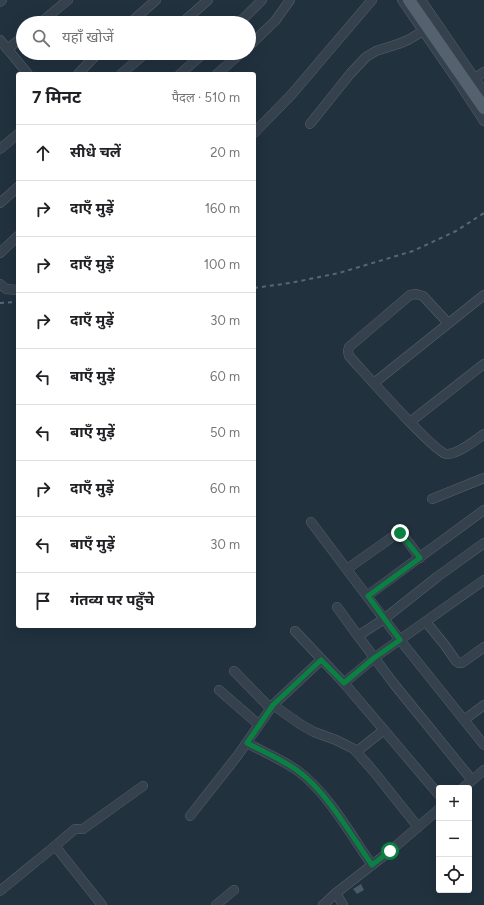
<!DOCTYPE html>
<html lang="hi">
<head>
<meta charset="utf-8">
<style>
	body { margin:0; font-family:Figtree,"Noto Sans Devanagari",sans-serif; background:#f2f2f2; color:#202124 }
	.controls { position:absolute; right:12px; bottom:12px; display:grid; overflow:hidden; border-radius:4px; box-shadow:0 4px 16px #0002 }
	.controls button { width:36px; height:36px; display:grid; place-items:center; padding:0; border:0; border-bottom:1px solid #e0e0e0; background:#fff; color:#202124; font:20px sans-serif }
	.stop { position:absolute; width:12px; height:12px; margin:-9px; border:3px solid #0b8043; border-radius:50%; background:#fff }
	.stop.end { background:#0b8043; border-color:#fff; box-shadow:0 1px 4px #0008 }
	.list { margin:0; padding:0; list-style:none }
	h2 { display:flex; justify-content:space-between; align-items:center; height:52px; margin:0; padding:0 16px; font-size:17px }
	h2 small { font-size:13px; font-weight:400; color:#757577 }
	.list li { display:grid; grid-template-columns:26px 1fr auto; gap:12px; align-items:center; box-sizing:border-box; height:56px; padding:0 16px; border-top:1px solid #e0e0e0 }
	.list b { display:block; font-size:15px; white-space:nowrap }
	.list em { font-size:13px; font-style:normal; color:#757577 }
	.icon { flex:none; width:22px; height:22px; fill:none; stroke:currentColor; stroke-width:2; stroke-linecap:round; stroke-linejoin:round }
	.map { position:relative; flex:none; width:484px; height:905px; overflow:hidden }
	.search { position:absolute; background:#fff; box-shadow:0 4px 16px #0002; left:16px; top:16px; width:240px; height:44px; display:flex; align-items:center; gap:10px; box-sizing:border-box; padding:0 14px; border-radius:22px; color:#757577; font-size:15px }
	.panel { position:absolute; background:#fff; box-shadow:0 4px 16px #0002; left:16px; top:72px; width:240px; height:556px; border-radius:4px }
	.map>svg:first-child { display:block }
</style>
</head>
<body>
<div class="map">
<svg width="484" height="905" viewBox="0 0 484 905">
	<rect width="100%" height="100%" fill="#21313e"/>
	<polygon fill="#475867" points="361,884 364,890 357,894 353,889"/>
	<g fill="none" stroke-linecap="round" stroke-linejoin="round">
		<g stroke="#53606b" stroke-width="10">
			<g id="minor">
				<polyline points="402,0 459,83 484,121"/>
				<polyline points="421,0 484,92"/>
				<polyline points="0,2 2,0"/>
				<polyline points="40,23 68,0"/>
				<polyline points="130,23 156,0"/>
				<polyline points="182,23 208,0"/>
				<polyline points="239,23 262,0"/>
				<polyline points="0,40 28,74"/>
				<polyline points="249,46 275,21 290,0"/>
				<polyline points="7,49 23,37"/>
				<polyline points="78,74 98,53"/>
				<polyline points="121,74 146,53"/>
				<polyline points="180,74 204,53"/>
				<polyline points="217,74 241,53"/>
				<polyline points="475,78 484,72"/>
				<polyline points="310,124 350,74 366,57 376,51 398,44 408,40 423,31"/>
				<polyline points="254,133 292,94 372,0"/>
				<polyline points="0,149 18,134"/>
				<polyline points="0,203 18,187"/>
				<polyline points="0,253 18,236"/>
				<polyline points="0,284 6,289 18,290"/>
				<path d="M 448,323 L 423,296 L 416,294 L 410,295 L 349,347 L 348,351 L 349,356 C 363,371 433,451 446,454 C 457,455 476,440 484,434"/>
				<polyline points="374,383 484,295"/>
				<polyline points="410,422 484,364"/>
				<polyline points="432,499 484,478"/>
				<polyline points="311,522 400,640 484,745"/>
				<polyline points="347,569 398,533 403,535 420,558"/>
				<polyline points="367,596 484,510"/>
				<polyline points="337,607 358,636 384,619 437,577 484,543"/>
				<polyline points="426,622 444,644 456,661 459,663 462,663 484,647"/>
				<polyline points="295,631 344,683 384,730"/>
				<polyline points="358,636 394,684 472,780"/>
				<polyline points="234,671 270,708"/>
				<polyline points="344,683 374,658 484,580"/>
				<polyline points="219,690 258,724"/>
				<polyline points="273,705 321,660"/>
				<polyline points="464,720 484,705"/>
				<path d="M 247,743 C 263,752 283,760 298,771 C 327,792 351,835 372,865"/>
				<polyline points="356,752 384,730 439,795"/>
				<polyline points="463,788 484,770"/>
				<polyline points="190,816 238,755 273,705 300,724 314,732 336,740 354,749 375,773 418,827"/>
				<polyline points="55,846 75,829 83,829 143,786"/>
				<polyline points="0,891 55,846 102,905"/>
				<polyline points="336,893 343,905"/>
				<polyline points="216,905 234,890"/>
				<polyline points="323,905 336,893 390,851 439,809"/>
			</g>
		</g>
		<g stroke="#414e59" stroke-width="13">
			<polyline id="major" points="409,0 484,108"/>
		</g>
		<use href="#minor" stroke="#35424e" stroke-width="9"/>
		<use href="#major" stroke="#53626e" stroke-width="12"/>
		<g stroke="#576775" stroke-width="2" stroke-dasharray="4 4" stroke-linecap="butt">
			<polyline points="254,288 290,283 339,273 413,251 456,231 484,213"/>
			<polyline points="0,303 18,302"/>
		</g>
	</g>
	<g fill="none" stroke-linecap="round" stroke-linejoin="round">
		<path stroke="#0b8043" stroke-width="5" d="M 390,851 L 372,865 C 351,835 327,792 298,771 C 283,760 264,752 247,743 L 273,705 L 321,660 L 344,683 L 374,658 L 400,640 L 368,596 L 420,558 L 400,533"/>
	</g>
</svg>
<div class="controls">
<button>+</button>
<button>−</button>
<button><svg class="icon" aria-label="locate" viewBox="0 0 24 24"><circle cx="12" cy="12" r="6"/><path d="M12 2v4M12 18v4M2 12h4M18 12h4"/></svg></button>
</div>
<div class="stop" style="left:390px;top:851px"></div>
<div class="stop end" style="left:400px;top:533px"></div>
<div class="search"><svg class="icon" aria-label="search" viewBox="0 0 24 24"><circle cx="10" cy="10" r="6"/><path d="M15 15l6 6"/></svg>यहाँ खोजें</div>
<section class="panel">
<h2>7 मिनट<small>पैदल · 510 m</small></h2>
<ul class="list">
<li><svg class="icon" aria-label="ahead" viewBox="0 0 24 24"><path d="M12 20V5M6 11l6-6 6 6"/></svg><div><b>सीधे चलें</b></div><em>20 m</em></li>
<li><svg class="icon" aria-label="right" viewBox="0 0 24 24"><path d="M7 20v-9h11M14 6l5 5-5 5"/></svg><div><b>दाएँ मुड़ें</b></div><em>160 m</em></li>
<li><svg class="icon" aria-label="right" viewBox="0 0 24 24"><path d="M7 20v-9h11M14 6l5 5-5 5"/></svg><div><b>दाएँ मुड़ें</b></div><em>100 m</em></li>
<li><svg class="icon" aria-label="right" viewBox="0 0 24 24"><path d="M7 20v-9h11M14 6l5 5-5 5"/></svg><div><b>दाएँ मुड़ें</b></div><em>30 m</em></li>
<li><svg class="icon" aria-label="left" viewBox="0 0 24 24"><path d="M17 20v-9H6M10 6l-5 5 5 5"/></svg><div><b>बाएँ मुड़ें</b></div><em>60 m</em></li>
<li><svg class="icon" aria-label="left" viewBox="0 0 24 24"><path d="M17 20v-9H6M10 6l-5 5 5 5"/></svg><div><b>बाएँ मुड़ें</b></div><em>50 m</em></li>
<li><svg class="icon" aria-label="right" viewBox="0 0 24 24"><path d="M7 20v-9h11M14 6l5 5-5 5"/></svg><div><b>दाएँ मुड़ें</b></div><em>60 m</em></li>
<li><svg class="icon" aria-label="left" viewBox="0 0 24 24"><path d="M17 20v-9H6M10 6l-5 5 5 5"/></svg><div><b>बाएँ मुड़ें</b></div><em>30 m</em></li>
<li><svg class="icon" aria-label="arrive" viewBox="0 0 24 24"><path d="M6 21V4h12l-3 4 3 4H6"/></svg><div><b>गंतव्य पर पहुँचे</b></div></li>
</ul>
</section>
</div>
</body>
</html>
